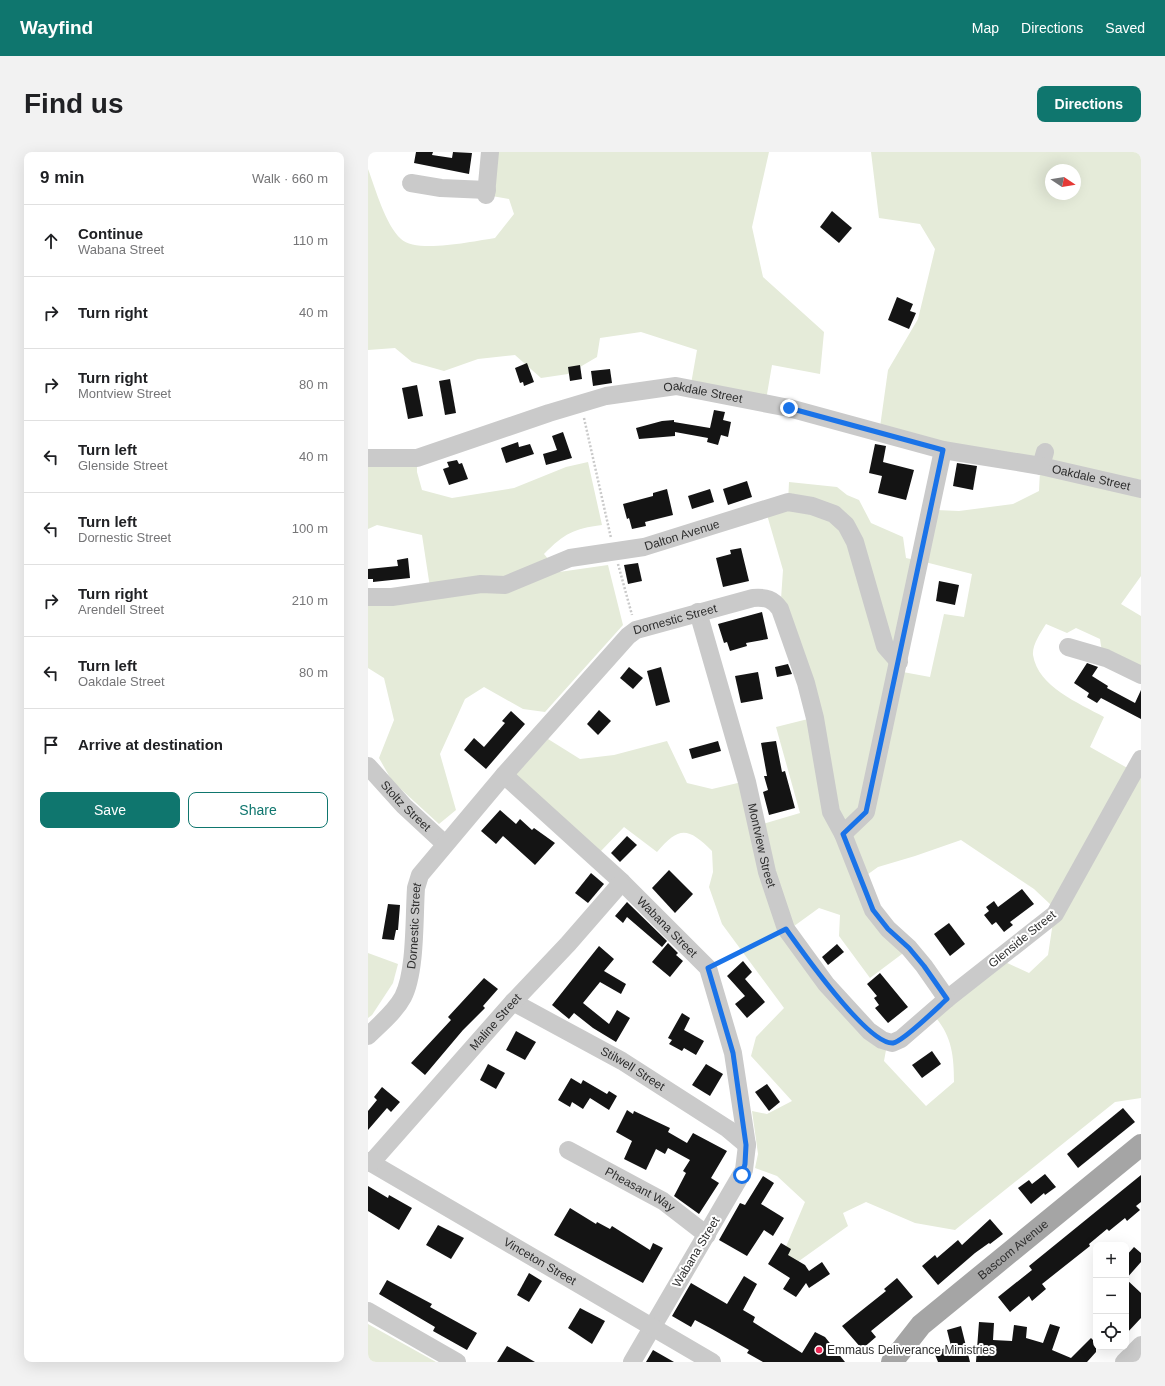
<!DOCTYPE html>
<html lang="en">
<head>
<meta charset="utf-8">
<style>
	body { margin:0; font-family:Helvetica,sans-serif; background:#f2f2f2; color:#202124 }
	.controls { position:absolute; right:12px; bottom:12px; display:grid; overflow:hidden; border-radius:8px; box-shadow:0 4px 16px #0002 }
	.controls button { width:36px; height:36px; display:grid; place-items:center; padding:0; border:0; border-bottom:1px solid #e0e0e0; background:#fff; color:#202124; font:20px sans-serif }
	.compass { position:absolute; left:677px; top:12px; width:36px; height:36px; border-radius:50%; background:#fff; box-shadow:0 4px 16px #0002; rotate:102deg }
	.stop { position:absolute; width:12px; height:12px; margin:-9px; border:3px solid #1a73e8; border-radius:50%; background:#fff }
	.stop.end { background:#1a73e8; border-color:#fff; box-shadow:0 1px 4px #0008 }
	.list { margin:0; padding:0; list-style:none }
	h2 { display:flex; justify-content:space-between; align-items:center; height:52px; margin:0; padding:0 16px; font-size:17px }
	h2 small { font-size:13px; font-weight:400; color:#757577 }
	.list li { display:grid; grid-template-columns:26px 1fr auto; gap:12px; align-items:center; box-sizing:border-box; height:72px; padding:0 16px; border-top:1px solid #e0e0e0 }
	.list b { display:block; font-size:15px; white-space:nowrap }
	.list p { margin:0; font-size:13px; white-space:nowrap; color:#757577 }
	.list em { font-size:13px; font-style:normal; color:#757577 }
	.actions { display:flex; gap:8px; padding:12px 16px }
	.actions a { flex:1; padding:9px 0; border:1px solid #0f766e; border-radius:8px; text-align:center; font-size:14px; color:#0f766e }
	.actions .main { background:#0f766e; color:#fff }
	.icon { flex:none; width:22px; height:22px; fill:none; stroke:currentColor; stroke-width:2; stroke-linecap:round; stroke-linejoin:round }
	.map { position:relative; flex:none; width:773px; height:1210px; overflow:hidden; border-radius:8px }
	header { display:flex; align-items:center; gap:24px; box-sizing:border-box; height:56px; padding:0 20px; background:#0f766e; color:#fff }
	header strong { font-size:19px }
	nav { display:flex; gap:22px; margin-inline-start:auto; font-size:14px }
	.intro { display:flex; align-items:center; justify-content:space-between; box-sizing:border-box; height:96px; padding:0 24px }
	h1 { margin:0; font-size:28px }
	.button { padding:10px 18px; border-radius:8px; background:#0f766e; color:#fff; font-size:14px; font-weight:700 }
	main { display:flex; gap:24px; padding:0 24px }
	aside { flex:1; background:#fff; border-radius:8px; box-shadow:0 4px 16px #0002 }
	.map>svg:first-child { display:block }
</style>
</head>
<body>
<header>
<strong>Wayfind</strong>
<nav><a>Map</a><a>Directions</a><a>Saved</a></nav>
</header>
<div class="intro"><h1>Find us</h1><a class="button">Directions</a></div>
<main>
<aside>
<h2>9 min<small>Walk · 660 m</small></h2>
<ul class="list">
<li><svg class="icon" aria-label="ahead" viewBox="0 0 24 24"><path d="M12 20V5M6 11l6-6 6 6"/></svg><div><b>Continue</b><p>Wabana Street</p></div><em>110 m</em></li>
<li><svg class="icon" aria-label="right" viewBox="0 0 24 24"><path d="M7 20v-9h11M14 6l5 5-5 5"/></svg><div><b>Turn right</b></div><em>40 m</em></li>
<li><svg class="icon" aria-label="right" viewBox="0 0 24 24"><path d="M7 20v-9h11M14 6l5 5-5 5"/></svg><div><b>Turn right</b><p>Montview Street</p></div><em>80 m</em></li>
<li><svg class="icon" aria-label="left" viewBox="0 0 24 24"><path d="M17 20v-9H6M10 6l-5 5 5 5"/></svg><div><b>Turn left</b><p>Glenside Street</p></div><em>40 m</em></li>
<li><svg class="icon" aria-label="left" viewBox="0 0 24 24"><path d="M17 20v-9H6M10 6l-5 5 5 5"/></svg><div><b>Turn left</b><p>Dornestic Street</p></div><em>100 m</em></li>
<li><svg class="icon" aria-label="right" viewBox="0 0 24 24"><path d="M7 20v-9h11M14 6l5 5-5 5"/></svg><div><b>Turn right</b><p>Arendell Street</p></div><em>210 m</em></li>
<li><svg class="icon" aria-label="left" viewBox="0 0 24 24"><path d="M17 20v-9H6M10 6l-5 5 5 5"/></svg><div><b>Turn left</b><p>Oakdale Street</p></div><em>80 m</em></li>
<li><svg class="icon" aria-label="arrive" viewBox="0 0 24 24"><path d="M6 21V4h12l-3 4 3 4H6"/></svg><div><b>Arrive at destination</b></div></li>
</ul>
<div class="actions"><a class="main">Save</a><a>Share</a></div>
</aside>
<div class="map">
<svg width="773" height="1210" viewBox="0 0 773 1210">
	<rect width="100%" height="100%" fill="#fff"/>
	<g fill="#e5ebd9" fill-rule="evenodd">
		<path d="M 113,0 L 401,0 L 384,75 L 395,125 L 456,180 L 452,222 L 404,213 L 398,248 L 323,232 L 329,198 L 273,180 L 232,186 L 229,205 L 200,222 L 173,226 L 147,203 L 110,207 L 76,219 L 44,210 L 27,196 L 0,198 L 0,17 C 8,38 17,72 33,87 C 48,102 106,89 127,86 L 146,62 L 141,47 L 118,43 Z"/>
		<path d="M 503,0 L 773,0 L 773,328 L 576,292 L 512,275 L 520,218 L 550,167 L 567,97 L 552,72 L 511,66 ZM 683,18 L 707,18 L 707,42 L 683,42 Z"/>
		<path d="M 49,300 L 49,320 L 54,338 L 84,346 L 146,336 L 198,315 L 220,310 L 234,373 C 205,377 197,381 176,402 L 191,420 L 240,413 L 255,473 L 177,560 L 155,557 L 116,535 L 97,547 L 72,602 L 88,658 L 71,672 L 24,629 L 11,606 L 26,568 L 16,526 L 0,516 L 0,448 L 63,442 L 54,383 L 9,373 L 0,377 L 0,301 Z"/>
		<path d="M 672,319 L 773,342 L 773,424 L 753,452 L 773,464 L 773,515 L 734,500 L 732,487 L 708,476 L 699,481 L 678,472 C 673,480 664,493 665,503 C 670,535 711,551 736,565 L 722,595 L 763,618 L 683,753 L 666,737 L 593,688 L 547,704 L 510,715 L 489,730 L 538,799 L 502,826 L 471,784 L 472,763 L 451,756 L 422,777 L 518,898 L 516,909 L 558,954 L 586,930 C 586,905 584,885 568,866 L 635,809 L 661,821 L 680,803 L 685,770 L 773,619 L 773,946 L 747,950 L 587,1078 L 547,1071 L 498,1050 L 475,1061 L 480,1074 L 424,1114 L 414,1104 L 437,1050 L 409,1024 L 387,1016 L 390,1002 L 384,959 L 399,962 L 424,949 L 383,904 L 388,885 L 416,856 L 354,772 L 341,735 L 345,720 L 344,699 C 320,675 311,674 289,700 L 256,675 L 232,700 L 145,625 L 180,587 L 212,607 L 246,603 L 299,589 L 319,631 L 344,637 L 374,630 L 385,675 L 432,661 L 408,575 L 452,564 L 413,447 L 415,418 L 397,356 L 420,350 L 421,330 L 469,335 L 479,343 L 491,348 L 503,371 L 535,385 L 538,406 L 547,408 L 524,518 L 562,525 L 576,462 L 596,465 L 604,422 L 557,410 L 568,358 L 591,359 L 645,352 L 671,339 Z"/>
		<polygon points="0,801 30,812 25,831 4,863 0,866"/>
		<polygon points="0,1172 68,1210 0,1210"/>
	</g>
	<g fill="#141414">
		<polygon points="48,0 65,0 64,3 84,6 85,0 104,1 101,22 46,11"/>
		<polygon points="464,59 484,76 471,91 452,75"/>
		<polygon points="529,145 545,152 542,159 548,161 541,177 520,168"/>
		<polygon points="159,211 166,230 156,234 155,230 152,231 147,216"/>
		<polygon points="212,213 214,227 202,229 200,215"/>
		<polygon points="242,217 244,231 225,234 223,219"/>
		<polygon points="82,227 88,261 77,263 71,229"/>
		<polygon points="49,233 55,264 40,267 34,236"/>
		<polygon points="346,258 357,260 355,268 363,270 360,285 353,283 350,293 339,290 340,286 307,280 307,284 271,287 268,276 294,269 306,268 306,270 342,276"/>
		<polygon points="195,280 204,306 178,313 175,302 189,298 184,284"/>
		<polygon points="150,290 151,295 162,292 166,302 138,311 133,296"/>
		<polygon points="507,292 518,294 515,310 546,318 538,348 510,341 514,324 501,321"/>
		<polygon points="89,308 91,312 94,311 100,327 81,333 75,317 81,315 79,310"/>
		<polygon points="589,311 609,314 605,338 585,334"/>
		<polygon points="379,329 384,345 360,353 355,337"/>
		<polygon points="299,337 305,363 277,370 278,374 264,377 261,366 259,367 255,352 285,344 285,341"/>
		<polygon points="342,337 346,350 324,357 320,344"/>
		<polygon points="373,396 381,429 355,435 348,406 363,402 362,398"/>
		<polygon points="40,406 42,426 5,430 5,427 0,427 0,417 30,414 29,408"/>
		<polygon points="270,411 274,429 260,432 256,413"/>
		<polygon points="571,429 591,433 587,453 568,449"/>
		<polygon points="394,460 400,487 378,491 379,494 362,499 359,490 356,491 350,472"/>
		<polygon points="719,511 730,515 724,524 740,534 739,536 767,551 773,538 773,567 733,546 729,551 719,545 721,541 706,531"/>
		<polygon points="420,512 424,522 409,525 407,515"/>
		<polygon points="261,515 275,526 265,537 252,526"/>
		<polygon points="293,515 302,550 288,554 279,519"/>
		<polygon points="390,520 395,547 373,551 367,524"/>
		<polygon points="231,558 243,569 230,583 219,572"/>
		<polygon points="143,559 157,572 118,617 96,598 106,586 116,595 137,571 134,569"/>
		<polygon points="350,589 353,599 324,607 321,597"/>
		<polygon points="408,589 414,620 417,619 427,656 401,663 395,640 400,638 396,624 399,624 393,591"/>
		<polygon points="132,658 148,672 152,667 164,678 166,676 187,691 167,713 135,684 128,692 113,679"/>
		<polygon points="259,684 269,693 252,710 243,701"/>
		<polygon points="301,718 325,742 307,761 284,736"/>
		<polygon points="223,721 236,732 220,751 207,741"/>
		<polygon points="654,737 666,752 642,770 645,773 636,780 628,770 624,773 616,763 621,759 618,755 626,749 630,755"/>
		<polygon points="259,750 299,789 294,795 259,765 255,771 247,764"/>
		<polygon points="20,752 32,753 30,778 28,778 26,788 14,787"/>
		<polygon points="581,771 597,792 582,804 566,782"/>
		<polygon points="300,791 310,801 308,803 315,809 302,825 284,810"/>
		<polygon points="469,792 476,800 460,813 454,805"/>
		<polygon points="231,794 246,807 236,819 258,832 253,842 232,830 215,851 241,872 249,858 262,866 248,890 225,876 206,861 201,867 184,853"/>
		<polygon points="375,809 384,820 377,827 397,850 379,866 367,852 377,844 359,824"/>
		<polygon points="512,821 540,855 520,871 507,856 511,853 506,846 509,844 499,832"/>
		<polygon points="116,826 130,837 115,854 117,856 95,878 57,923 43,911 83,868 80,865"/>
		<polygon points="314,861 322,866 316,878 336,889 328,903 316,896 314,899 301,892 304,888 300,886"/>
		<polygon points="148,879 168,890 157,908 138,898"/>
		<polygon points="564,899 573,912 554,926 544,913"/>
		<polygon points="120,912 137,921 128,937 112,928"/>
		<polygon points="338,912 355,922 342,944 324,933"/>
		<polygon points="203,926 213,932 215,928 239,942 241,939 249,944 241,958 222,946 215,957 204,950 202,955 190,948"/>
		<polygon points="399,932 412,950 401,959 387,940"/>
		<polygon points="14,935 32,950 23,960 19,956 0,978 0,959 9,948 6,945"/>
		<polygon points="755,956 767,970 710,1016 699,1002"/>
		<polygon points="259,958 265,962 266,959 302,976 300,980 319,991 325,981 359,999 343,1026 351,1031 331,1062 306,1044 318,1021 315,1019 322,1008 300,996 297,1002 288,997 278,1018 256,1007 264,989 248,980"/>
		<polygon points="677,1022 688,1035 677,1043 676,1041 663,1052 650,1036 661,1028 664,1032"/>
		<polygon points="773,1023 773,1050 768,1054 772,1058 759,1069 757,1066 741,1079 739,1077 721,1092 722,1094 674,1132 678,1137 664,1149 661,1144 642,1160 630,1145 664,1118 661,1114"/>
		<polygon points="395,1024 406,1031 393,1052 416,1066 405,1084 396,1078 379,1104 351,1088 372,1051 377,1053"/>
		<polygon points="0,1034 20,1046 21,1043 44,1056 31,1078 0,1059"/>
		<polygon points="202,1056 228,1072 229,1070 242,1077 244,1074 282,1098 285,1091 295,1096 275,1131 186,1083"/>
		<polygon points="622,1067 635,1082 622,1092 621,1091 607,1101 570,1133 554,1114 567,1103 569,1106 590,1088 594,1093"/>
		<polygon points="70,1073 96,1086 83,1107 58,1093"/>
		<polygon points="413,1091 423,1097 420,1103 437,1113 441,1119 454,1110 462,1122 441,1136 438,1131 428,1145 415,1137 422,1126 400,1112"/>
		<polygon points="766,1095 773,1101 773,1110 758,1127 773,1141 773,1166 758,1182 758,1104"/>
		<polygon points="161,1121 174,1129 161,1150 149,1143"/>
		<polygon points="376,1124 389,1132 375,1158 387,1165 385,1170 434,1201 447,1180 457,1185 477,1210 395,1210 379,1201 381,1198 344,1177 327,1168 323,1175 304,1164 323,1131 359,1152"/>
		<polygon points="529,1126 545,1145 503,1179 508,1185 494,1197 474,1174 518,1139 516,1137"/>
		<polygon points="19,1128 64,1152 62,1155 109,1181 99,1198 65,1179 67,1175 11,1142"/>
		<polygon points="212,1156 237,1169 224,1192 200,1176"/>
		<polygon points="611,1170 626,1171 625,1188 644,1189 646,1173 659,1175 658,1186 675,1191 682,1172 692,1175 684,1198 703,1206 723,1186 728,1191 728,1200 719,1210 608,1210"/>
		<polygon points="593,1174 602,1210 570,1210 566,1200 583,1194 579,1178"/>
		<polygon points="139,1194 167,1210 129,1210"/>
		<polygon points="285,1198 306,1210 278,1210"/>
	</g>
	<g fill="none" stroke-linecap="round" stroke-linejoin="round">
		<g stroke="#cacaca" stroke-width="2.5" stroke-dasharray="2 2" stroke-linecap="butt">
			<polyline points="216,266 243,386"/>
			<polyline points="250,412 264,463"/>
			<polyline points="353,809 406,783"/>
		</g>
		<g stroke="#cacaca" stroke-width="18">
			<polyline points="43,31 73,36 119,38"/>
			<polyline points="118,43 122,0"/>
			<path id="s1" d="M 677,300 L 673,314 L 773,337"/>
			<path id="s2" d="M 0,306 L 49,306 L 181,261 L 238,244 L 308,234 L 421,256 L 575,298 L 673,314"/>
			<path id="s3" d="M 0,445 L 24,445 L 113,432 L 137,433 L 202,406 L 276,395 L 420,350 L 444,354 L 466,362 L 478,373 L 487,390 L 517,494 L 531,510"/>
			<path id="s4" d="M 330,460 L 379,630 L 399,720 L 418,777 L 458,832 L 501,879 L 514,888 L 524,891 L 533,887 L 579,847 L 687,762 L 773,607"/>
			<polyline points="700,495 738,506 773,523"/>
			<path id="s5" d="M 0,614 L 36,654 L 77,692"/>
			<path id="s6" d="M 136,623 L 254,730 L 340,816 L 365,901 L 379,993 L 376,1018 L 264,1210"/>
			<polyline points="475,682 498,660 575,298"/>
			<path id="s7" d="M 145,850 L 254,909 L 360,977 L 379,993"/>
			<path id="s8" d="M 0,884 C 12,872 27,860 35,845 C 48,820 46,765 48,736 L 52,723 L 136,623 L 260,484 L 268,478 L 385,446 C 398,445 405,447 412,457 L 438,531 L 447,566 L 463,660 L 475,682 L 505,758 L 520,777 L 541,796 L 556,814 L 579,847"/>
			<path id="s9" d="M 200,998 L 295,1049 L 339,1083"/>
			<path id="s10" d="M 0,1009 L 344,1210"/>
			<path id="s11" d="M 3,1011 L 145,850 L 200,792 L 254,730"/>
			<polyline points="0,1159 89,1210"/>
			<polyline points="756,1210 773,1193"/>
		</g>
		<path stroke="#a5a5a5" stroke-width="22" id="s12" d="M 524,1210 L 553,1173 L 773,993"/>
	</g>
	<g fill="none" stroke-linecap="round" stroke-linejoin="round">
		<path stroke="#1a73e8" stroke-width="5" d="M 374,1023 L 377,1012 L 378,993 L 365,901 L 340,816 L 418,777 C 433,798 500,893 525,891 C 536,889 569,856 579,847 L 556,814 L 541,796 L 520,777 L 505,758 L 475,682 L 498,660 L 575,298 L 421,256"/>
	</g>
	<circle fill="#ea2854" stroke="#fff" stroke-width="1.5" cx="451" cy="1198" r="4"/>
	<g text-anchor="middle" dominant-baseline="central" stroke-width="4" stroke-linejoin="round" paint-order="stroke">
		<g font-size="12" fill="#2d2d2d" stroke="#fff">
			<text stroke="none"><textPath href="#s2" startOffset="346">Oakdale Street</textPath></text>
			<text stroke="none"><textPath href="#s1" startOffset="66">Oakdale Street</textPath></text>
			<text stroke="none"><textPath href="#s3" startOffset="323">Dalton Avenue</textPath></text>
			<text stroke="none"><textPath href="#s8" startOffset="544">Dornestic Street</textPath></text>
			<text stroke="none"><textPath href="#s5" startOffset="55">Stoltz Street</textPath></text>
			<text stroke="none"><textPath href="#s4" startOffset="242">Montview Street</textPath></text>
			<text stroke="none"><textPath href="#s8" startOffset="125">Dornestic Street</textPath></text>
			<text stroke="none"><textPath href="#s6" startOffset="223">Wabana Street</textPath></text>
			<text transform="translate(654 787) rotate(-39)">Glenside Street</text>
			<text stroke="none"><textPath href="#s11" startOffset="188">Maline Street</textPath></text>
			<text stroke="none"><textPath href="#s7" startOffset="137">Stilwell Street</textPath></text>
			<text stroke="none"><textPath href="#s9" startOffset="82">Pheasant Way</textPath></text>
			<text stroke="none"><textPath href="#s12" startOffset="166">Bascom Avenue</textPath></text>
			<text transform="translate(328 1100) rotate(-59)">Wabana Street</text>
			<text stroke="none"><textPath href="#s10" startOffset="199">Vinceton Street</textPath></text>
		</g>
		<g font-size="12" fill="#2d2d2d" stroke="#fff" text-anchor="start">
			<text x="459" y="1198">Emmaus Deliverance Ministries</text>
		</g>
	</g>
</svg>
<div class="controls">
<button>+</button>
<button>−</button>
<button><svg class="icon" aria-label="locate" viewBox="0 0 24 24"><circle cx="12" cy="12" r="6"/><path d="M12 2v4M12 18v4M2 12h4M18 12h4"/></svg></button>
</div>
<svg class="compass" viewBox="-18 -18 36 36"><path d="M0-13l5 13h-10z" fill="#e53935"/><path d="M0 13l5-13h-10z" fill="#757577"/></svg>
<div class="stop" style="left:374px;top:1023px"></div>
<div class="stop end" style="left:421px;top:256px"></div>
</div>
</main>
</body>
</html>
